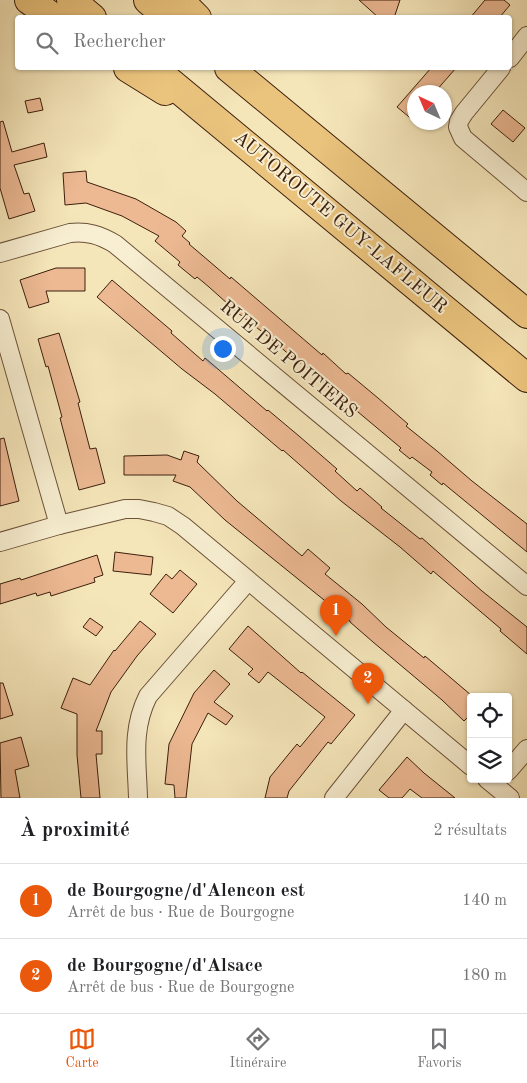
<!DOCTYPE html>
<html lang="fr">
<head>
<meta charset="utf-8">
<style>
	body { margin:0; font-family:"Old Standard TT",serif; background:#f2f2f2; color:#202124 }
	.controls { position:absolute; right:15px; bottom:15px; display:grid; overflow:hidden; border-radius:5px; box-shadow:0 1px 4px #0004 }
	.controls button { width:45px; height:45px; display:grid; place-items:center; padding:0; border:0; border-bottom:1px solid #e0e0e0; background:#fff; color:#202124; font:25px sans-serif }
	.compass { position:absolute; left:407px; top:85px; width:45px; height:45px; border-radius:50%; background:#fff; box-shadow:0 1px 4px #0004; rotate:316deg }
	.you { position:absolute; left:222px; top:348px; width:18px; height:18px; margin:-12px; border:4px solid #fff; border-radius:50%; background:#1a73e8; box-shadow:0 0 0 8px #1a73e833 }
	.badge { display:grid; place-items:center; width:32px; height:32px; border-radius:50%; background:#ea580c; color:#fff; font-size:16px; font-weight:700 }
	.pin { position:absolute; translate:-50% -41px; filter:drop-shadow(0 1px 2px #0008) }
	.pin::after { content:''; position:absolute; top:26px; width:18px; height:15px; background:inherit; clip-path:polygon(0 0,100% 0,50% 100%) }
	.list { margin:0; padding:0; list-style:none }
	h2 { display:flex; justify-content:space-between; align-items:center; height:65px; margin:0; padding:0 20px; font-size:21px }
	h2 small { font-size:16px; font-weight:400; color:#757577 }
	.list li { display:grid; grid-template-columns:32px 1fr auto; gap:15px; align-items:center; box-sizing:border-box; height:75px; padding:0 20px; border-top:1px solid #e0e0e0 }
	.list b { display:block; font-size:19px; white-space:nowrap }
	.list p { margin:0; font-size:16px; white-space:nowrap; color:#757577 }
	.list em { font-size:16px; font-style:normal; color:#757577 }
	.icon { flex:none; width:28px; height:28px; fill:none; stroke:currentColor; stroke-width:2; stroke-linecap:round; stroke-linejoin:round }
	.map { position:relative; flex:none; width:527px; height:798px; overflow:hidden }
	.search { position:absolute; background:#fff; box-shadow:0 1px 4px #0004; left:15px; right:15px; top:15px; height:55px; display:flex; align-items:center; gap:12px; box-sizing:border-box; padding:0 18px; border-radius:5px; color:#757577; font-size:19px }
	.sheet { height:215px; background:#fff }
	nav { display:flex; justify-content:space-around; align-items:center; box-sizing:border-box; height:70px; border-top:1px solid #e0e0e0; background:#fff; font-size:14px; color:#757577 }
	nav a { display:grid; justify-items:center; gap:2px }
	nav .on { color:#ea580c }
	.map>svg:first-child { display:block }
</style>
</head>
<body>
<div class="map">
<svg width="527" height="798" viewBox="0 0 527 798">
	<rect width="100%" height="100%" fill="#f5e6ba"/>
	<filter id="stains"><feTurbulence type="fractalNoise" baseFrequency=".004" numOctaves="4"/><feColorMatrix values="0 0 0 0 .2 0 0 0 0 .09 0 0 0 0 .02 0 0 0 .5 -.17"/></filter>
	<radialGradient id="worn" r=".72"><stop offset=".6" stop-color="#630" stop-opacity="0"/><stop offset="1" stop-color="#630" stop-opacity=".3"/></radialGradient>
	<g fill="#ecb993" stroke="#3d1f0c">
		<polygon points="359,0 400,0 394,18 379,18"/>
		<polygon points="485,0 504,0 510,5 499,18 470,18"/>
		<polygon points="431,68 456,68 435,92 414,92 414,121 397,107"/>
		<polygon points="40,98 43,110 28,113 25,101"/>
		<polygon points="503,110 525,128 513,142 491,124"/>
		<polygon points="3,121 12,152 44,143 47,157 14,165 24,194 29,193 35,211 9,219 0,188 0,122"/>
		<polygon points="86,171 87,182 136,199 176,222 186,231 182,236 190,243 189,244 230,279 231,277 322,355 323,353 346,374 348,373 378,398 408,424 406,426 437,451 472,481 527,524 527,552 443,483 442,485 430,475 432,472 412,457 410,459 399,450 401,448 333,391 302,362 300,364 270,338 238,313 209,287 197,277 195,279 178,265 180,262 155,241 159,236 122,216 86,203 65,205 63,173"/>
		<polygon points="56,268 85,268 85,291 46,291 49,302 29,308 20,280"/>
		<polygon points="112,280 172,331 171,333 203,361 205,358 267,411 268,410 299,436 337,469 335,471 357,491 360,488 382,507 381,508 420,539 422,538 482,591 527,627 527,654 500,631 501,629 433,571 431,574 400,547 341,501 283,450 282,451 215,394 182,369 97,297"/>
		<polygon points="59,333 80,402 78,403 90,449 96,448 105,483 79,490 60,418 62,417 48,366 46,367 38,339"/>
		<polygon points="4,438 19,501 0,506 0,439"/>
		<polygon points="184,451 199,456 197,462 237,501 302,556 308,549 330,568 325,574 362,604 386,627 424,658 425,656 471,695 471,714 464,721 442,700 373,642 350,622 350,621 225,520 190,487 173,481 176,475 124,475 124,456 167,455 181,460"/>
		<polygon points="115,552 153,557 151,575 113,571"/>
		<polygon points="97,555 103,575 94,578 95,582 51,596 50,592 37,596 36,593 0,604 0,584 20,578 21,580"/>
		<polygon points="180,570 197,584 173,613 150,594 166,574 172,579"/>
		<polygon points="90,618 103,627 96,636 83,627"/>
		<polygon points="140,621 156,634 137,656 111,692 96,731 102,731 102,754 96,754 100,798 81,798 77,755 77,714 61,708 73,678 90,685 114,650 115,651"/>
		<polygon points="248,626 301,673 302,672 355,715 331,744 328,742 289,791 287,798 265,798 270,777 297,744 300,747 325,717 268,672 259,683 248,674 253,669 229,649"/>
		<polygon points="214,670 230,684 214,702 233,716 226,725 208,713 192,744 186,798 175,798 174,785 165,784 169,744 194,693"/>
		<polygon points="0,683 3,683 13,715 0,719"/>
		<polygon points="21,737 29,766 15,770 20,798 1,798 0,743"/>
		<polygon points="407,757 424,773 455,798 422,798 410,789 402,798 389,798 379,790"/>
	</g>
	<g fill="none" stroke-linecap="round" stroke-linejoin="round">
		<g stroke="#6b5138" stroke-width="20">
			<g id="minor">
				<polyline points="510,58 527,36"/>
				<polyline points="501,68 464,113 459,121 458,127 463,138 527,192"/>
				<path d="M 0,253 L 70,233 C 87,231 100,235 115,244 L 527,586"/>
				<polyline points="0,319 59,525"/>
				<polyline points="0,542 59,525 125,509 139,509 154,512 168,516 183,526 471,766"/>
				<polyline points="508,771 527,749"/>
				<polyline points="487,779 510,798"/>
				<path d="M 138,798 C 137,761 131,730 148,696 L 248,581"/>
				<polyline points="334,798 404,710"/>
			</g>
		</g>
		<g stroke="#3d1f0c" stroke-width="30">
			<g id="motorway">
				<polyline points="29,0 54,18"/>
				<polyline points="71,0 92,18"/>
				<polyline points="148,0 169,18"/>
				<polyline points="179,0 197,18"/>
				<polyline points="128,68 165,91"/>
				<polyline points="153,68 527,378"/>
				<polyline points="229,68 527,314"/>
			</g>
		</g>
		<use href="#minor" stroke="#f8efd2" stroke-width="18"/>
		<use href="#motorway" stroke="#eac37d" stroke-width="28"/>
	</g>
	<g text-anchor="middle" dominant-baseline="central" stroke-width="4" stroke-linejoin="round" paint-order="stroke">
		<g font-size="19" fill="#3d1f0c" stroke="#f8efd2">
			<text transform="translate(340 223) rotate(40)">AUTOROUTE GUY-LAFLEUR</text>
			<text transform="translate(288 360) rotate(40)">RUE DE POITIERS</text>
		</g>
	</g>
	<rect width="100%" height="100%" filter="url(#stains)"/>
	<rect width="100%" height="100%" fill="url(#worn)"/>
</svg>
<div class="controls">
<button><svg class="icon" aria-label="locate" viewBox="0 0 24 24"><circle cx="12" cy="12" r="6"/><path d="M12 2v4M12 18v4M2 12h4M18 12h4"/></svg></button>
<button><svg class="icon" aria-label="layers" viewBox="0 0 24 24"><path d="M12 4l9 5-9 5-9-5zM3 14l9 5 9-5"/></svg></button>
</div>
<svg class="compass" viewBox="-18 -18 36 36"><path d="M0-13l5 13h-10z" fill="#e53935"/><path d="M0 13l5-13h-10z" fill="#757577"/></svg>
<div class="you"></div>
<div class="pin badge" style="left:336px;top:636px">1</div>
<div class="pin badge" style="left:368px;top:704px">2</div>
<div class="search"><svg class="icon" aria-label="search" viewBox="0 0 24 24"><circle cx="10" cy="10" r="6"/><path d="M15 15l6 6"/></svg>Rechercher</div>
</div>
<section class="sheet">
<h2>À proximité<small>2 résultats</small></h2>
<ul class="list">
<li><span class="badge">1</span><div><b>de Bourgogne/d'Alencon est</b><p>Arrêt de bus · Rue de Bourgogne</p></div><em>140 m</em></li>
<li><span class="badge">2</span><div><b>de Bourgogne/d'Alsace</b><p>Arrêt de bus · Rue de Bourgogne</p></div><em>180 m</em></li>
</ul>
</section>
<nav>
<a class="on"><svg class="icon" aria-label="map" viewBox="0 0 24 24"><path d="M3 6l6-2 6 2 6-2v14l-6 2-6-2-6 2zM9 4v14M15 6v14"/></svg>Carte</a>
<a><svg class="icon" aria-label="directions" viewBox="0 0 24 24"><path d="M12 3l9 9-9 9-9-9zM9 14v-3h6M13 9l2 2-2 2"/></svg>Itinéraire</a>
<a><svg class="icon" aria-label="saved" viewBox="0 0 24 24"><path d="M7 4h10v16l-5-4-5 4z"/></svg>Favoris</a>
</nav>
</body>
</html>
